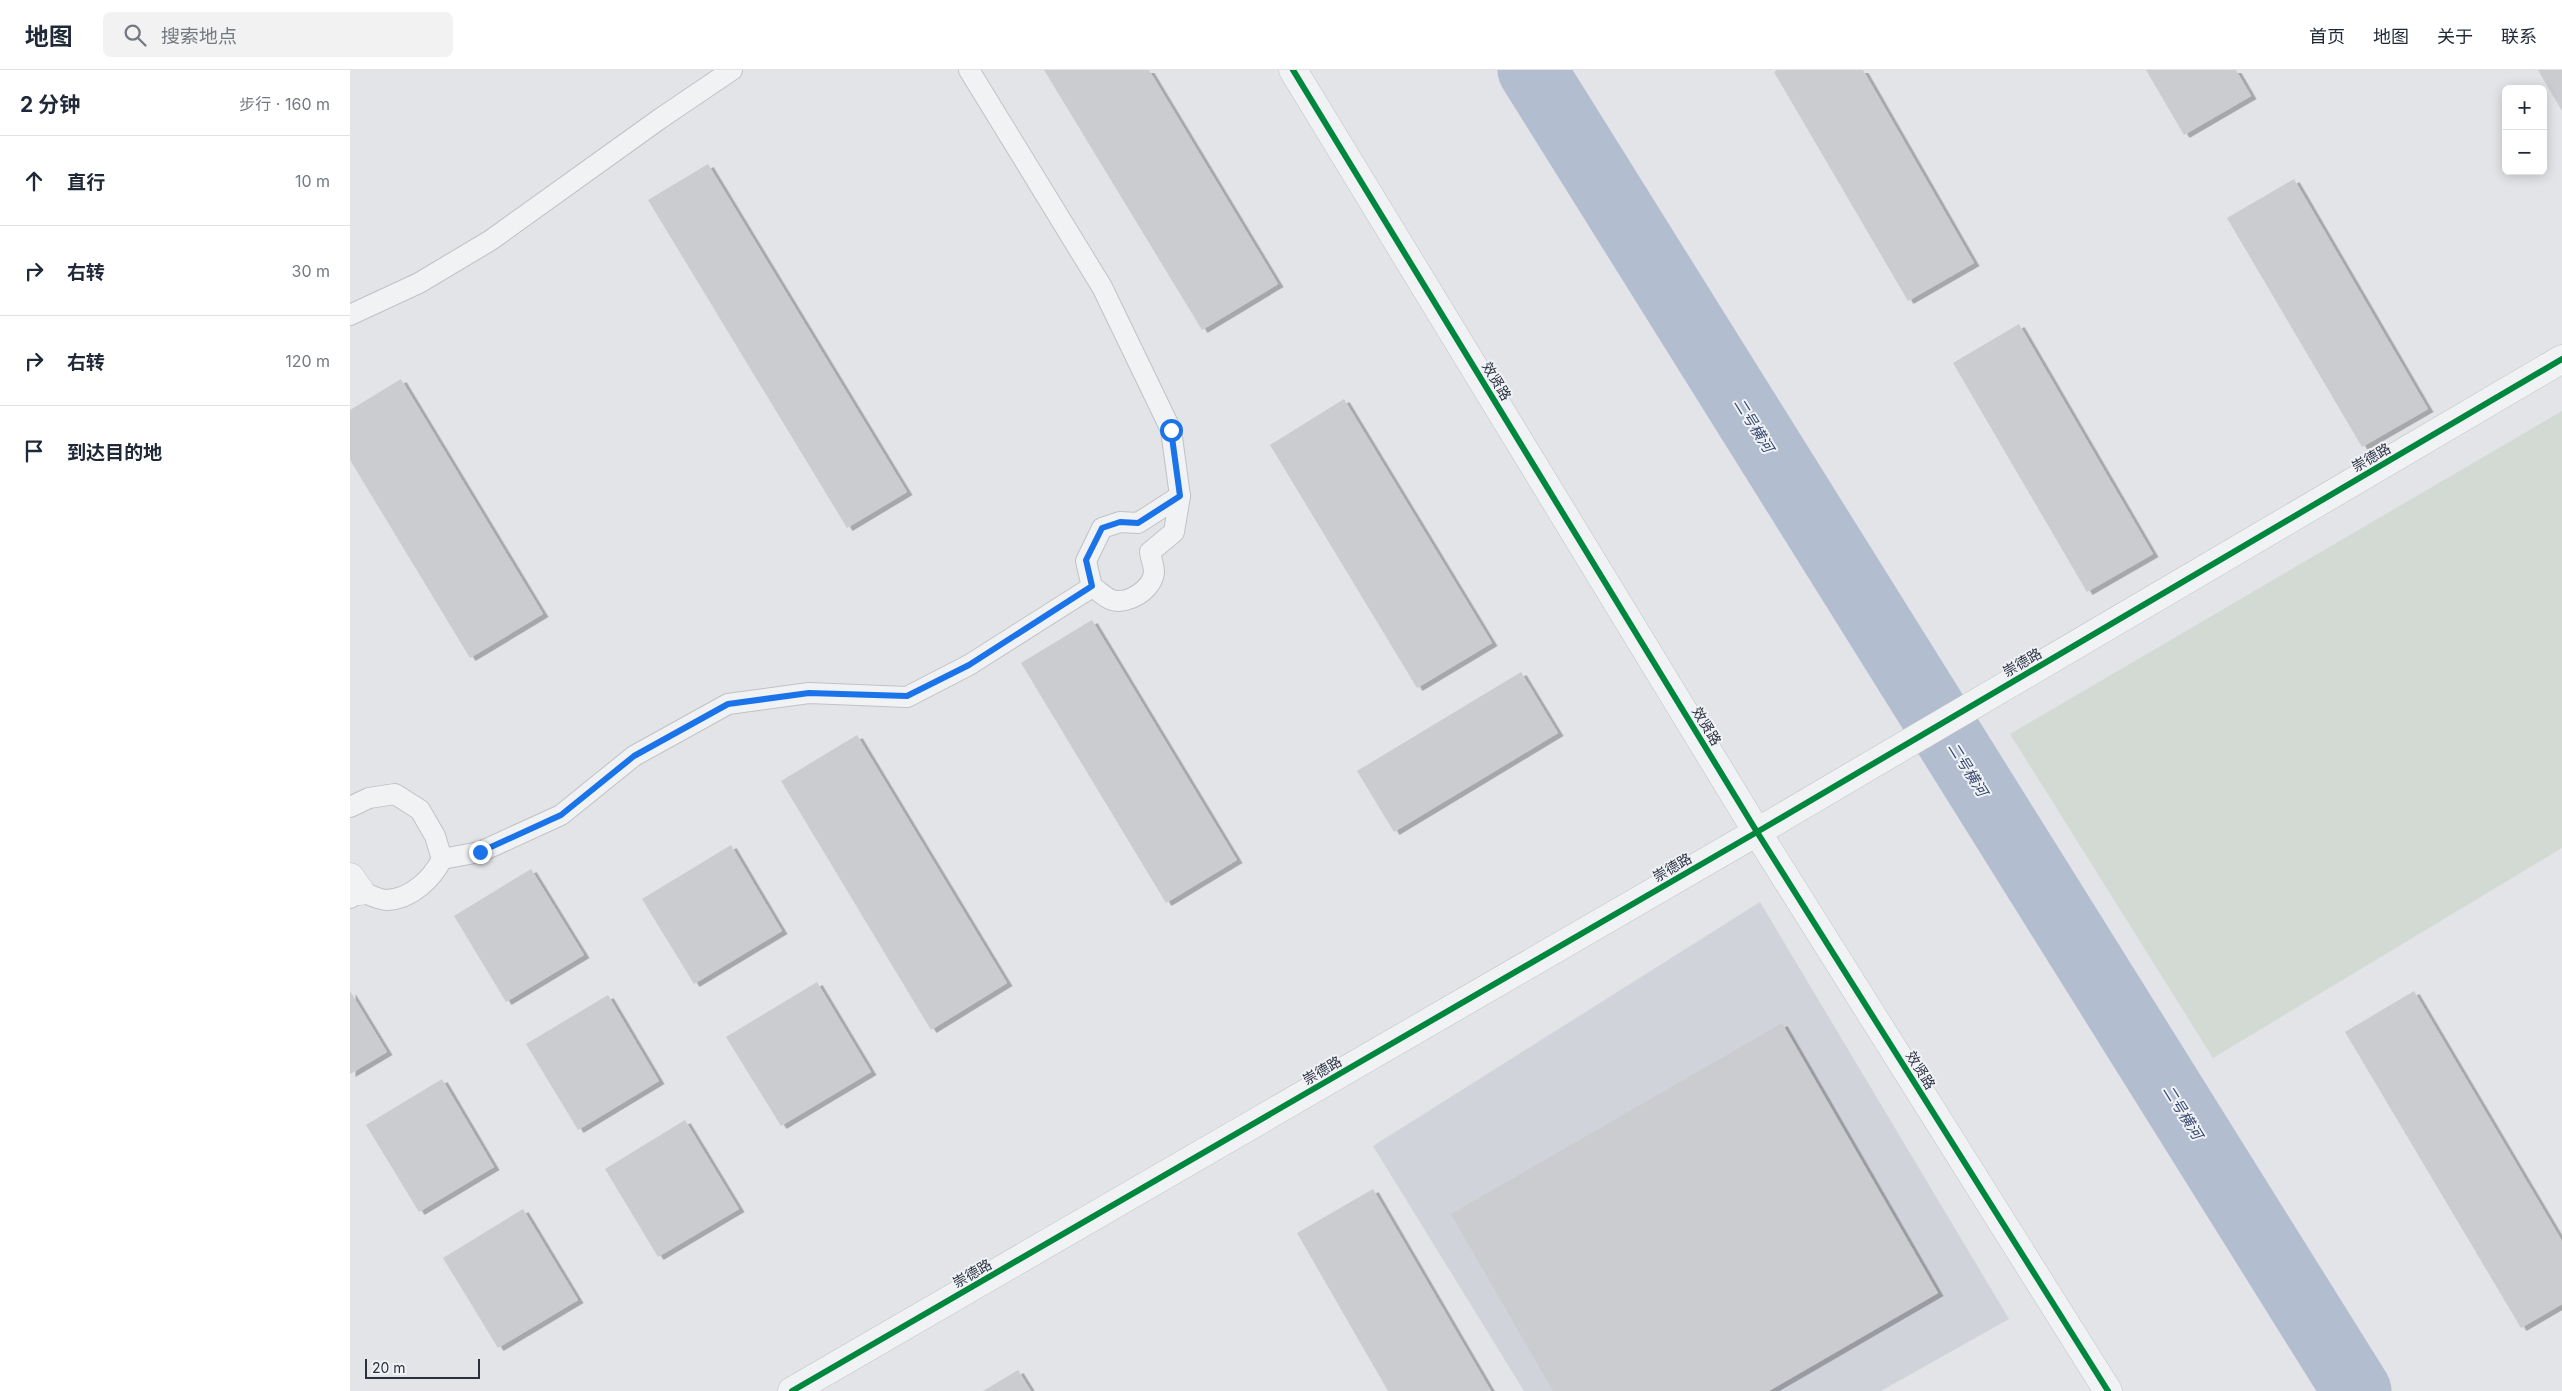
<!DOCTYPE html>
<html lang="zh">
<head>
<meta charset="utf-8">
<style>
	body { margin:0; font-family:Inter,"Noto Sans SC",sans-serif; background:#f2f2f3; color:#1f2937 }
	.controls { position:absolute; right:15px; top:15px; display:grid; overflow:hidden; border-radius:8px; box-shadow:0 2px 12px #0003 }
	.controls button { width:45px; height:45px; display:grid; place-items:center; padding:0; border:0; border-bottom:1px solid #e0e1e3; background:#fff; color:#1f2937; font:25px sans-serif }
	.scale { position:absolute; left:15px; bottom:12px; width:115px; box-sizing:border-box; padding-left:5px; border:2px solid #2a303f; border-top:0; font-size:14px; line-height:18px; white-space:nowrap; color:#2a303f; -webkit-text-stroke:4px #f0f2f6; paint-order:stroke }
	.stop { position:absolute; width:15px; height:15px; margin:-11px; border:4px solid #1a73e8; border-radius:50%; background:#fff }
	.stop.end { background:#1a73e8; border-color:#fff; box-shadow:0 1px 5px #0008 }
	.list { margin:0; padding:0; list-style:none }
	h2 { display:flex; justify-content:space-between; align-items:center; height:65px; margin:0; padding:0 20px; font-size:21px }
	h2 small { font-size:16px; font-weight:400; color:#747a83 }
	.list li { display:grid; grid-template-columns:32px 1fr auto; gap:15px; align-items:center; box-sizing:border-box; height:90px; padding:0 20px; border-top:1px solid #e0e1e3 }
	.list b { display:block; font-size:19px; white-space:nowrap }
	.list em { font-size:16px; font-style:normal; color:#747a83 }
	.icon { flex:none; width:28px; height:28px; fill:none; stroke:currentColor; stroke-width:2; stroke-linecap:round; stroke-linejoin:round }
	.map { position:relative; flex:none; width:2212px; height:1321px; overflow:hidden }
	header { display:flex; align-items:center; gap:30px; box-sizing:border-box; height:70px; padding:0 25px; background:#fff; border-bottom:1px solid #e0e1e3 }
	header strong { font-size:24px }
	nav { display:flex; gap:28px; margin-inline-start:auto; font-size:18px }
	.search { width:350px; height:45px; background:#f2f2f3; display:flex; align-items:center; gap:12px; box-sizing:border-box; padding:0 18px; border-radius:8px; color:#747a83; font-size:19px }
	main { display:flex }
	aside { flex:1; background:#fff }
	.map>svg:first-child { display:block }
</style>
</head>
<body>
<header>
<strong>地图</strong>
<div class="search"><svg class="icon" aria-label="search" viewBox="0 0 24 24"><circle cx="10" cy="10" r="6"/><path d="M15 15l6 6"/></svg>搜索地点</div>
<nav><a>首页</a><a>地图</a><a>关于</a><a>联系</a></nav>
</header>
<main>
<aside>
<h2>2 分钟<small>步行 · 160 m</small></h2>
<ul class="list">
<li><svg class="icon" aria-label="ahead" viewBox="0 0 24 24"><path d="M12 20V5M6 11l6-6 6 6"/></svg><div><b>直行</b></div><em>10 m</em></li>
<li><svg class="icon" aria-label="right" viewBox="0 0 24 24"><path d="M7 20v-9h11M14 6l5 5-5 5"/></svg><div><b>右转</b></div><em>30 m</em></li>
<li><svg class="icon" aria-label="right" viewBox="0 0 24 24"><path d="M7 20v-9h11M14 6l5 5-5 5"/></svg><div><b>右转</b></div><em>120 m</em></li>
<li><svg class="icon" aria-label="arrive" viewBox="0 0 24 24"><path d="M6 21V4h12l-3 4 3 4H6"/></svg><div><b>到达目的地</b></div></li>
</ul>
</aside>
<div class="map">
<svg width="2212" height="1321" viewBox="0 0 2212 1321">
	<defs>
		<filter id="shadow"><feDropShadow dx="5.5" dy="3" stdDeviation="0" flood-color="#0004"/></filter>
	</defs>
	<rect width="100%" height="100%" fill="#e2e4e7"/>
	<polygon fill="#d1d3da" points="1410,832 1659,1249 1531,1321 1174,1321 1023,1076"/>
	<polygon fill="#d2dad3" points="2212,341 2212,778 1863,988 1660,664"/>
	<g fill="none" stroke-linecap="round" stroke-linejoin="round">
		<path stroke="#b2bed0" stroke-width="69" d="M 1182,0 C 1457,440 1734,879 2007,1321"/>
	</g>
	<g fill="#cacccf" filter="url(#shadow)">
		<polygon points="694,0 799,0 928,214 852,260"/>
		<polygon points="1427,0 1513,0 1624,193 1558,231 1424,2"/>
		<polygon points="1796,0 1886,0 1901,26 1834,65"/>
		<polygon points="2188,0 2212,0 2212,41"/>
		<polygon points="358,94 557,422 497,458 298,130"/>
		<polygon points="1944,109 2078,339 2012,377 1877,148"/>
		<polygon points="1669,254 1803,484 1737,522 1603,293"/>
		<polygon points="51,309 193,544 120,588 0,390 0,340"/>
		<polygon points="994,329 1142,573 1067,618 920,375"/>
		<polygon points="742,550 887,790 816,833 671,593"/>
		<polygon points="1171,602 1208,663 1044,762 1007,701"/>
		<polygon points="507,665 657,913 581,960 431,711"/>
		<polygon points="381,775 432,861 344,914 292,829"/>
		<polygon points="181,799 234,885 156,932 104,846"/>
		<polygon points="467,912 521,1002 431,1056 376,967"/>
		<polygon points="0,921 37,982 0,1004"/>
		<polygon points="2064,921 2212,1171 2212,1234 2171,1258 1995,962"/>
		<polygon points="258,925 309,1011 228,1060 176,974"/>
		<polygon points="1432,953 1588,1223 1419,1321 1203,1321 1101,1144"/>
		<polygon points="92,1009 144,1097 69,1142 16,1055"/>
		<polygon points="335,1050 389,1139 308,1187 255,1099"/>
		<polygon points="1023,1119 1141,1321 1038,1321 947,1163"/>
		<polygon points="173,1139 228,1230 148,1278 93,1188"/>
		<polygon points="668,1300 681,1321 633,1321"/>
	</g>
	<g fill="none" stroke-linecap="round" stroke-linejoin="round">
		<g stroke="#c0c2c5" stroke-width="22">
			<g id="service">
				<polyline points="0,245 69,213 141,170 311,48 382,0"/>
				<polyline points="742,517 736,491 752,458 770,452 788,453 830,426"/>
				<path d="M 0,737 L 19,728 L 45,724 L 70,740 L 85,766 L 92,789 C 82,809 61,829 37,830 C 29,830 18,824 10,821 L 0,828"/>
				<path d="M 92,789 L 130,782 L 211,745 L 284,686 L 378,634 L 459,623 L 557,627 L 619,595 L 742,517 C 748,520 755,528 762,530 C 778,535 803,519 804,502 C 804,496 801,489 800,482 L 824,462 L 830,426 L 821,360 L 752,217 L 619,0"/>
			</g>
		</g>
		<g stroke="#c0c2c5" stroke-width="29">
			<g id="minor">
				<polyline points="943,0 1407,762 1758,1321"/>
				<polyline points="0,807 10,821"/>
				<polyline points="442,1321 1407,762 2212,289"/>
			</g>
		</g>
		<use href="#service" stroke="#f1f2f4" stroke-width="20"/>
		<use href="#minor" stroke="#f1f2f4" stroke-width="28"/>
		<g stroke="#f0f2f6" stroke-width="9">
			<g id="cycleway">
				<polyline points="943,0 1407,762 1758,1321"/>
				<polyline points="442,1321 1407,762 2212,289"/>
			</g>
		</g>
		<use href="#cycleway" stroke="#00873e" stroke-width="6"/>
	</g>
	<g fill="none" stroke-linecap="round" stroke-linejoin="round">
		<polyline stroke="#1a73e8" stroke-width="6" points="130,782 211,745 284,686 378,634 459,623 557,626 619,595 742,516 736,490 752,458 770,452 788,453 830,426 821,360"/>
	</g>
	<g text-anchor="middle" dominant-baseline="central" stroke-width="4" stroke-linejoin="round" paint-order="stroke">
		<g font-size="14" fill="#2a303f" stroke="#f0f2f6">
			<text transform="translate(1147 311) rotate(59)">效贤路</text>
			<text transform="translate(2021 387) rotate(-30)">崇德路</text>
			<text transform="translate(1672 592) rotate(-30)">崇德路</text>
			<text transform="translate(1357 656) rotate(59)">效贤路</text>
			<text transform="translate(1322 797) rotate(-30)">崇德路</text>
			<text transform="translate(972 1000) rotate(-30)">崇德路</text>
			<text transform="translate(1571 1000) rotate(58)">效贤路</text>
			<text transform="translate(622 1203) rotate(-30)">崇德路</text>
		</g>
		<g font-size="15" font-style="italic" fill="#374b70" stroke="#f0f2f6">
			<text transform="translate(1404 355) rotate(58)">二号横河</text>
			<text transform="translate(1618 699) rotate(58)">二号横河</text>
			<text transform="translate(1833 1042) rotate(58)">二号横河</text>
		</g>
	</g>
</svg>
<div class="controls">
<button>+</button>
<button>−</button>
</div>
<div class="scale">20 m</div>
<div class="stop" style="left:821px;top:360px"></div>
<div class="stop end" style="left:130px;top:782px"></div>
</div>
</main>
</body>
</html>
